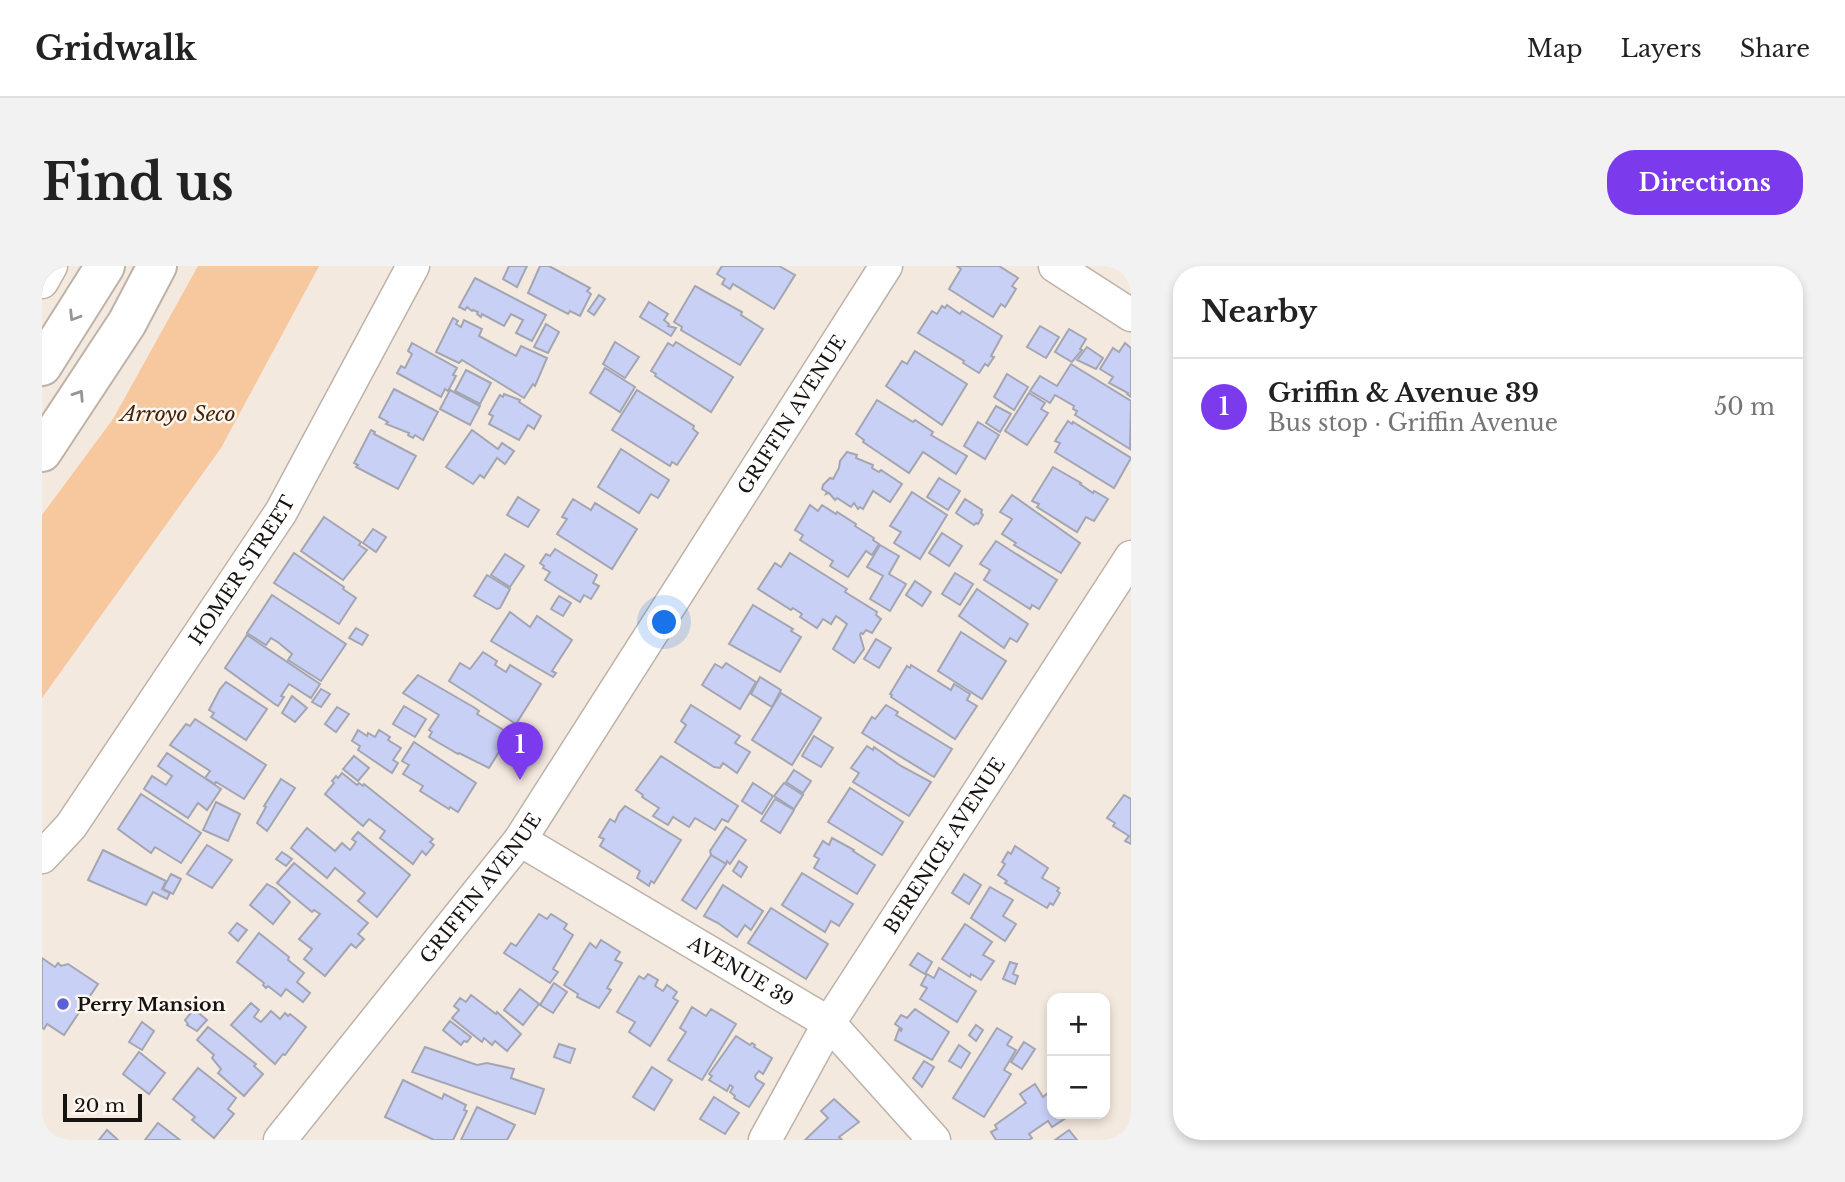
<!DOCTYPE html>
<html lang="en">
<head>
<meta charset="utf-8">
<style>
	body { margin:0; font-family:"Libre Baskerville",serif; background:#f2f2f2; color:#222 }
	.controls { position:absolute; right:21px; bottom:21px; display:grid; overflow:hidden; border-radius:14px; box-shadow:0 4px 10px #0003 }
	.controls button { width:63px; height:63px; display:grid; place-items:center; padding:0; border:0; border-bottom:2px solid #e0e0e0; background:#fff; color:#222; font:35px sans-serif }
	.scale { position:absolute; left:21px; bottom:18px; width:79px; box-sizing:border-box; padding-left:7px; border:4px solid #171310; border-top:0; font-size:19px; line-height:24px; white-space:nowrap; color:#171310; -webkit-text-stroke:5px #fef7f1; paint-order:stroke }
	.you { position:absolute; left:623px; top:357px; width:24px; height:24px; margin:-18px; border:5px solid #fff; border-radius:50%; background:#1a73e8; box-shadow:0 0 0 10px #1a73e833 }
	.badge { display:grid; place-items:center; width:46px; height:46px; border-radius:50%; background:#7c3aed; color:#fff; font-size:23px; font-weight:700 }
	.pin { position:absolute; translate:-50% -58px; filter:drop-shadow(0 2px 4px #0008) }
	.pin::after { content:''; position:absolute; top:37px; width:24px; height:21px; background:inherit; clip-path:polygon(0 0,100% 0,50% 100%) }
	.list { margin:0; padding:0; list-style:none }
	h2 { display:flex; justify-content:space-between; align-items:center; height:91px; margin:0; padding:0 28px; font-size:30px }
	h2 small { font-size:23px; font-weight:400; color:#767676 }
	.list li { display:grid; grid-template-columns:46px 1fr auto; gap:21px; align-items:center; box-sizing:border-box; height:98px; padding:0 28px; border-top:2px solid #e0e0e0 }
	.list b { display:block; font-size:26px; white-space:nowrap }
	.list p { margin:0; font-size:23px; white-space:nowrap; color:#767676 }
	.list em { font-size:23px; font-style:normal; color:#767676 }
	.map { position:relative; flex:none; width:1089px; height:874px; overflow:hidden; border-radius:28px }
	header { display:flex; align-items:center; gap:42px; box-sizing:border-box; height:98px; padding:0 35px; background:#fff; border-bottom:2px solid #e0e0e0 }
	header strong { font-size:33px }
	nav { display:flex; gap:38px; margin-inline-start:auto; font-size:24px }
	.intro { display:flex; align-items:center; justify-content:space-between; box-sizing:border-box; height:168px; padding:0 42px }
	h1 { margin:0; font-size:49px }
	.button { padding:18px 32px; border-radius:28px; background:#7c3aed; color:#fff; font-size:24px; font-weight:700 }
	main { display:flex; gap:42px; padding:0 42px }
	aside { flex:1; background:#fff; border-radius:28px; box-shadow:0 4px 10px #0003 }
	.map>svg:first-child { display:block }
</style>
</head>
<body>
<header>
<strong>Gridwalk</strong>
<nav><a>Map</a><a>Layers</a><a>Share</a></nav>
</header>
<div class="intro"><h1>Find us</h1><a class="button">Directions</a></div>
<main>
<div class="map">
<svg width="1089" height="874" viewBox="0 0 1089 874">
	<rect width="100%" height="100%" fill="#f4e9df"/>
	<polygon fill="#f7c79e" points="156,0 277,0 179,182 0,432 0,249 71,153"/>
	<g fill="#c9d0f5" stroke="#a3a6b2" stroke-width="2">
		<polygon points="467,0 485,0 475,21 461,13"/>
		<polygon points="498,0 507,0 548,22 545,25 549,28 538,50 528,45 526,48 486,27"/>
		<polygon points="680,0 737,0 753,9 732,43 691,18 688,23 680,18 683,13 675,8"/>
		<polygon points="915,0 957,0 976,12 970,20 974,23 963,41 959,38 951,51 907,23 919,3"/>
		<polygon points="433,12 504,49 490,75 474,67 481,54 469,48 462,60 440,48 439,51 435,48 436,46 431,44 430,45 425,41 423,44 417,41"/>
		<polygon points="653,20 700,46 699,49 721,63 698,99 639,64 640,61 632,56"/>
		<polygon points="557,29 563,33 552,49 546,45"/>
		<polygon points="607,36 626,48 622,54 627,58 626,60 634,62 629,70 598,51"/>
		<polygon points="905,39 918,48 920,45 960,70 949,90 952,91 946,100 943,98 937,107 921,97 922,95 876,67 890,45 895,48 900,40 903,42"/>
		<polygon points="411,52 416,55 414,58 419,61 422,54 440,63 437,70 474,90 479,80 505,92 493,120 491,118 482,132 420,94 417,97 394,86"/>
		<polygon points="504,58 517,66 506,87 492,81"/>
		<polygon points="998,60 1017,71 1004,92 985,81"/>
		<polygon points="1027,63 1044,73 1038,83 1040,84 1030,96 1013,86"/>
		<polygon points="573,76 597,91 583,112 561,98"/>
		<polygon points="634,76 691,111 669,146 613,110 614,108 609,105 626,77 631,80"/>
		<polygon points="370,77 415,102 411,109 414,110 406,125 403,123 399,131 355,107 359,100 363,102 370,88 366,85"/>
		<polygon points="1083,77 1089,82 1089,131 1085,128 1086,127 1067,117 1071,111 1058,103 1071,82 1077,86"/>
		<polygon points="1045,81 1061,92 1054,103 1035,94"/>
		<polygon points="873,85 925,118 900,159 844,120 860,95 865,98"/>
		<polygon points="1029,98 1089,135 1088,183 1033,149 1035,145 1031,143 1032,140 1013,129 1008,137 988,125 998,110 1015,120"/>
		<polygon points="563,102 593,121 578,146 548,127"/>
		<polygon points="424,104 449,117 438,138 413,125"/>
		<polygon points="965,108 986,121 972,144 952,131"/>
		<polygon points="352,123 396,146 381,174 373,169 371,172 366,169 367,167 344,158 346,156 337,151"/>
		<polygon points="408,124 438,140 428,159 398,143"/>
		<polygon points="595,124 652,160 651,163 656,167 635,199 630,196 628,200 570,164"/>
		<polygon points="987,127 1003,137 999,143 1006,147 985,179 963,165"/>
		<polygon points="462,128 478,134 477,136 499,150 492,163 486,159 477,174 447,158 451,150 447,148 458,129 461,131"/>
		<polygon points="835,134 871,156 873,154 891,166 889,169 925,190 914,208 881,186 867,207 821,176 822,174 814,168"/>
		<polygon points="954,140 969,148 958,166 944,157"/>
		<polygon points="1026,155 1030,158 1031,156 1089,192 1072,222 1013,186 1018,177 1013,175"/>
		<polygon points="936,156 957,169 943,193 922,180"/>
		<polygon points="329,164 333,166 332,168 374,190 356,223 314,201 316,199 312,197"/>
		<polygon points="430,164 456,183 460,177 472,185 463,198 455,192 442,212 438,209 431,218 404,201"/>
		<polygon points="579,183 627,214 616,232 609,228 597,247 556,221"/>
		<polygon points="805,186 815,189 814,192 831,199 830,202 837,206 839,204 860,218 848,236 831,225 821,243 818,241 816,243 812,237 809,241 795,232 793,234 787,227 784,228 785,226 780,223 781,219 788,212 791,213 797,202 798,195"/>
		<polygon points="1011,201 1039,217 1038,218 1051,227 1052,225 1066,233 1052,255 1044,251 1035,266 995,241 997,238 990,235"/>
		<polygon points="897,212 918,225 906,244 885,231"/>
		<polygon points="870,226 905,249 878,293 852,277 859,266 848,260"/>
		<polygon points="970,229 1038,277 1019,307 972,279 974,277 960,268 970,253 958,246"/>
		<polygon points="476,231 497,244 486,261 465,249"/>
		<polygon points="531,233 549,244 553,237 595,263 570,303 515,268 525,253 520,251"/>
		<polygon points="923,233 940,244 939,247 941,249 936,258 934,257 932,259 914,247"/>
		<polygon points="768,239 776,245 780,239 794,248 795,246 814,258 813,260 832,272 831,274 837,278 830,289 824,285 806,311 788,300 791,295 758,274 761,269 753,264"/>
		<polygon points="282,251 319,276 317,279 325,284 301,314 259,285"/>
		<polygon points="331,263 344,271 334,286 321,277"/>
		<polygon points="900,267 920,280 907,300 887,287"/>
		<polygon points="954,275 1015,314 997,343 990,339 988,343 942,314 948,304 938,298"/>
		<polygon points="838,279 857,290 847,308 864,318 848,345 828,333 841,310 825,301"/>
		<polygon points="513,283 555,309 551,317 557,320 549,333 542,329 538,336 503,314 508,306 501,302 502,300 498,297 504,288 508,290"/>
		<polygon points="252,287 302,321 301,323 314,332 297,358 232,317"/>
		<polygon points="748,287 805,323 803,326 835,346 834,349 839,353 830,367 824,364 821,368 819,367 818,369 822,383 812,397 791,383 805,358 794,350 789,358 781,353 775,362 758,351 760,348 751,342 749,344 716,323 733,297 739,301"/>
		<polygon points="463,288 482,300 468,321 449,309"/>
		<polygon points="913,307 931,318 918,339 900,328"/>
		<polygon points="445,309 468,323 458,342 455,343 432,330"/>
		<polygon points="873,315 889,326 880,340 864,329"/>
		<polygon points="935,323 986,358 975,376 968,372 962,382 917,350"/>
		<polygon points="230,329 304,378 279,415 246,394 250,388 237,377 229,372 224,379 205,367"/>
		<polygon points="517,330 529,337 521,350 509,343"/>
		<polygon points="711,339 751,363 749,365 759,371 738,406 687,378"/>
		<polygon points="468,346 488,361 495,350 530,374 510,405 514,407 511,411 449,375"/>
		<polygon points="314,362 326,369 320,379 307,372"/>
		<polygon points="919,366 964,395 940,433 896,405"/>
		<polygon points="205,369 278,418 269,432 247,418 239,430 242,431 236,440 234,439 183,402"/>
		<polygon points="834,373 849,382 837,402 822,393"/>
		<polygon points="441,386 455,395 453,399 464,406 468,399 499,418 474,458 407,415 418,397 428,403"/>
		<polygon points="684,397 714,416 698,443 660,419 673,398 680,402"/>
		<polygon points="869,399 909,424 912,418 928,428 925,434 935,440 913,473 849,431 850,429 848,428 865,400 868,402"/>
		<polygon points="376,409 433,442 437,445 435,448 468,468 447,502 417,487 416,488 387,471 390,466 387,464 397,449 361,427"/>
		<polygon points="718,411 739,424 730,441 709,428"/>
		<polygon points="184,416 225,443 204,474 169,451 172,447 167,444 178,423"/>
		<polygon points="279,423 288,428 279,441 270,436"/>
		<polygon points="739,427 779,452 750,499 710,474"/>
		<polygon points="250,430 265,442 253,456 240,447"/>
		<polygon points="649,439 698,470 693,477 708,486 695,507 681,497 678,502 672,501 633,476 644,459 639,455"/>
		<polygon points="844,439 856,446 854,449 910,483 892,511 820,467 830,451 833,453"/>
		<polygon points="362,440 384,453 373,471 351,458"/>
		<polygon points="295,441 307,448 294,466 283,458"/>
		<polygon points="153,453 224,499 202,533 174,516 173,518 163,512 168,505 128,479 144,458 148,460"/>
		<polygon points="316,464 325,470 326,467 333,471 337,464 348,471 346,474 359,482 351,494 356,497 350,507 316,484 318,480 310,475"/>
		<polygon points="772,470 791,482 779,501 760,490"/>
		<polygon points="372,476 434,517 416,546 408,541 407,543 378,525 381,520 361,508 367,499 360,495"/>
		<polygon points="825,480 831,484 832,481 859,500 889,516 867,550 811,516 817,507 809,502"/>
		<polygon points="125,487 179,523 165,544 156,537 146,552 102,523 110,510 124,519 130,510 116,500"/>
		<polygon points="312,490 327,502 316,515 301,503"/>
		<polygon points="619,490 696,540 686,556 680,553 673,564 653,552 647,561 631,551 626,559 611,550 617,542 600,531 601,529 594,524"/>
		<polygon points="752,504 769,515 761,527 744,516"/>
		<polygon points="300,507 315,519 317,517 321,520 322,518 391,573 388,576 392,579 384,589 380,585 371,598 338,572 343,565 327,553 321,560 283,528 292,517 290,515 294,510 296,512"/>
		<polygon points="239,513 253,522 225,565 215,557 224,541 222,540"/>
		<polygon points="711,517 731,530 720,548 700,535"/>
		<polygon points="742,517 761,529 752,543 732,530"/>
		<polygon points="808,522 861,556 840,589 786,556"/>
		<polygon points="99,528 159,567 139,597 113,581 109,587 76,563"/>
		<polygon points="1082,529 1089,533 1089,578 1083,575 1087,570 1071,560 1073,557 1065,552"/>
		<polygon points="733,533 752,544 738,567 719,555"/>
		<polygon points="174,536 198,548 186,575 161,564"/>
		<polygon points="583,540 639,574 612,617 609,615 607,620 595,612 598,605 558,580 562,573 557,571 568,553 573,556 577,547"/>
		<polygon points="684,561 704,574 688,598 685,595 684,598 669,589 668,585"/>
		<polygon points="265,562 293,585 300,577 308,584 314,576 310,573 316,566 368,609 335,651 316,635 323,627 293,602 285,612 249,582"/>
		<polygon points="790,572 812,584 811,585 833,599 815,628 772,602 777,593 772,590 781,575 787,579"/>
		<polygon points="165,579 190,594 170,622 145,608"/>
		<polygon points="973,580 1006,602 1000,612 1017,622 1015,625 1018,627 1011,639 1008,637 1005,642 963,617 965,615 956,609 963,598 960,596 966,586 969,588"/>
		<polygon points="61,584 124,615 120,623 128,627 125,633 111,626 104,639 46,614"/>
		<polygon points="240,586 250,593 244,600 234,593"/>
		<polygon points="669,589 684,598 654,643 640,634"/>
		<polygon points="697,595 705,601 699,611 691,605"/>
		<polygon points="252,597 326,657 316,668 322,673 314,682 309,678 283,710 262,693 270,683 257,673 278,648 272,644 270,646 235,617"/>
		<polygon points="760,607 811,638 797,660 789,655 783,666 740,639"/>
		<polygon points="129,608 139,613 131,628 121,623"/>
		<polygon points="922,608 939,619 927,638 910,627"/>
		<polygon points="225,618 234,623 248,636 231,658 208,639"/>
		<polygon points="681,619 721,645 709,664 703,659 695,671 676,657 662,650"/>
		<polygon points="948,621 971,634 961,650 974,658 963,675 929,652"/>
		<polygon points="729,642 786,678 764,713 706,677"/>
		<polygon points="497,648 505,653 509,648 525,658 522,663 531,669 511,703 516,706 508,717 462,687 469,677 474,680"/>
		<polygon points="195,657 205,664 196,675 187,667"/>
		<polygon points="923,658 950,676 941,689 952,695 939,714 929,708 928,711 900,693"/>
		<polygon points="217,667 247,691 246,694 262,707 255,716 268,727 261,736 244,723 239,730 226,720 224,722 221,719 222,717 195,696"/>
		<polygon points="559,674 578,686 573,694 580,697 565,722 569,724 557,742 535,731 536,728 522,719 548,677 554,682"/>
		<polygon points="876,687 890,696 883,708 868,699"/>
		<polygon points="0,692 13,701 16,697 19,700 26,698 56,718 22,769 5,758 2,763 0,762"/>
		<polygon points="968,696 975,698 971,708 976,710 973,718 961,713"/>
		<polygon points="897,702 934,725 915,756 878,733 885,722 879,719 885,708 892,712"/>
		<polygon points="606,708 616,714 613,720 621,725 625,719 635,726 631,732 636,735 608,780 587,766 593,756 575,746 597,710 602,713"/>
		<polygon points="512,717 525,726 511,747 498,739"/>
		<polygon points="478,723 497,738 481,759 462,744"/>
		<polygon points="429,729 454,748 455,746 479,768 465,785 453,775 450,779 442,772 440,776 410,752 417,744 412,740 418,732 424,736"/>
		<polygon points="209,737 217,744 212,751 219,756 229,745 238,753 243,747 246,750 248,748 264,761 243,789 241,788 233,798 189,759"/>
		<polygon points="650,741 664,750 669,743 694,758 660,814 626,794 644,766 638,762"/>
		<polygon points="152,743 165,754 155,765 145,759 146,758 143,754"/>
		<polygon points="873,743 907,766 890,794 853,774 857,763 859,765 860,763 853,758 859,749 865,752"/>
		<polygon points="408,755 429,771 425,776 422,775 419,779 401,764"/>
		<polygon points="100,756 112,765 100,784 87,776"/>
		<polygon points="934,759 941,764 934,775 927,769"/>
		<polygon points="166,761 214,798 212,800 221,808 202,830 176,807 179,803 170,792 172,789 155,774"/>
		<polygon points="955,762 970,771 965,779 974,784 962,804 969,808 942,851 911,832"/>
		<polygon points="694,770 708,779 710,777 713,779 712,781 730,792 721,808 717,805 713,810 714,813 722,818 707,841 692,832 693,830 688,826 691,821 688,819 685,825 667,814 670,810 667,808"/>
		<polygon points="982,776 993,783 980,803 969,796"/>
		<polygon points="517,778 533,783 528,797 512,791"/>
		<polygon points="917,779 928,787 919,802 907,795"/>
		<polygon points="383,781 435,799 445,797 472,803 469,812 502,823 493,848 370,806"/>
		<polygon points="97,786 123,807 107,828 81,808"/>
		<polygon points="882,795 892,801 880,821 871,812"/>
		<polygon points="610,801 630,814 612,844 591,831"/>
		<polygon points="156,802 194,832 186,843 192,848 172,872 150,854 153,851 131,833"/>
		<polygon points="361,814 400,833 402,828 424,839 422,844 425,845 411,874 392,874 343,851"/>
		<polygon points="993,818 1001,831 1008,825 1006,822 1010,819 1010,848 1030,848 1010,861 1006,855 987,868 990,872 987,874 954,874 949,866 955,863 953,859 984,837 978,828"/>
		<polygon points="672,831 697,847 683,868 658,853"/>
		<polygon points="792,833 817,856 797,871 800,874 763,874 786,852 779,845"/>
		<polygon points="435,841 473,859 465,874 419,874"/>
		<polygon points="116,857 138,874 103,874"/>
		<polygon points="65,864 76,874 57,874"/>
		<polygon points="1027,864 1035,874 1013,874"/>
	</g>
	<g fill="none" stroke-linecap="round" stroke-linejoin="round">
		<g stroke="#bdb2a9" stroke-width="35">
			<g id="minor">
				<polyline points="1013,0 1089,49"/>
				<polyline points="0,16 9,0"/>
				<path id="s1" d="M 478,574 L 787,757 L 892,874"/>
				<path id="s2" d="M 0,591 L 29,560 L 239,246 L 371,0"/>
				<path id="s3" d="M 238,874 L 478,574 L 844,0"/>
				<path id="s4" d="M 723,874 L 787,757 L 1089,291"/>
			</g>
		</g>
		<g stroke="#bdb2a9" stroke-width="42">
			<g id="highway">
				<polyline points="0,100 63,0"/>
				<polyline points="0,186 85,57 115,0"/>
			</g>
		</g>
		<use href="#minor" stroke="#fff" stroke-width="32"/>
		<use href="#highway" stroke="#fff" stroke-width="38"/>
	</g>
	<defs><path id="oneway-chevron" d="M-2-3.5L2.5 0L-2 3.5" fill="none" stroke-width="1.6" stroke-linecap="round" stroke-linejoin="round" transform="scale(1.75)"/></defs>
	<g stroke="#979593">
		<use href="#oneway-chevron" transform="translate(32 50) rotate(122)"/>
		<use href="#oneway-chevron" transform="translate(37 129) rotate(-57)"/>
	</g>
	<circle fill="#5a60d7" stroke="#fef7f1" stroke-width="2.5" cx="21" cy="738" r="7"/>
	<g text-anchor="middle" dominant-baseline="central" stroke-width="5" stroke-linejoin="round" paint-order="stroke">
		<g font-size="19" fill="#171310" stroke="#fef7f1">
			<text stroke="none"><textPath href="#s3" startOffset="889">GRIFFIN AVENUE</textPath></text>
			<text stroke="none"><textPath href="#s2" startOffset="350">HOMER STREET</textPath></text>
			<text stroke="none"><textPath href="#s4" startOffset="345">BERENICE AVENUE</textPath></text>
			<text stroke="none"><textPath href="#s3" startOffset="322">GRIFFIN AVENUE</textPath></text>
			<text stroke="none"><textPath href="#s1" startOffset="257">AVENUE 39</textPath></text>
		</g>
		<g font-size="19" font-weight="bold" fill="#171310" stroke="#fef7f1" text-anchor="start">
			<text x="35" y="738">Perry Mansion</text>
		</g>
		<g font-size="21" font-style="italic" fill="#422303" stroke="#fef7f1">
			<text x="136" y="148">Arroyo Seco</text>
		</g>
	</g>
</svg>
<div class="controls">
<button>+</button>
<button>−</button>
</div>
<div class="scale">20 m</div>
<div class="you"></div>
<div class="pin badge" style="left:478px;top:514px">1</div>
</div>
<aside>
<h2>Nearby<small></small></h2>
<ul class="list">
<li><span class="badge">1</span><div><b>Griffin &amp; Avenue 39</b><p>Bus stop · Griffin Avenue</p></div><em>50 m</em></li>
</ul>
</aside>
</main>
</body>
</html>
